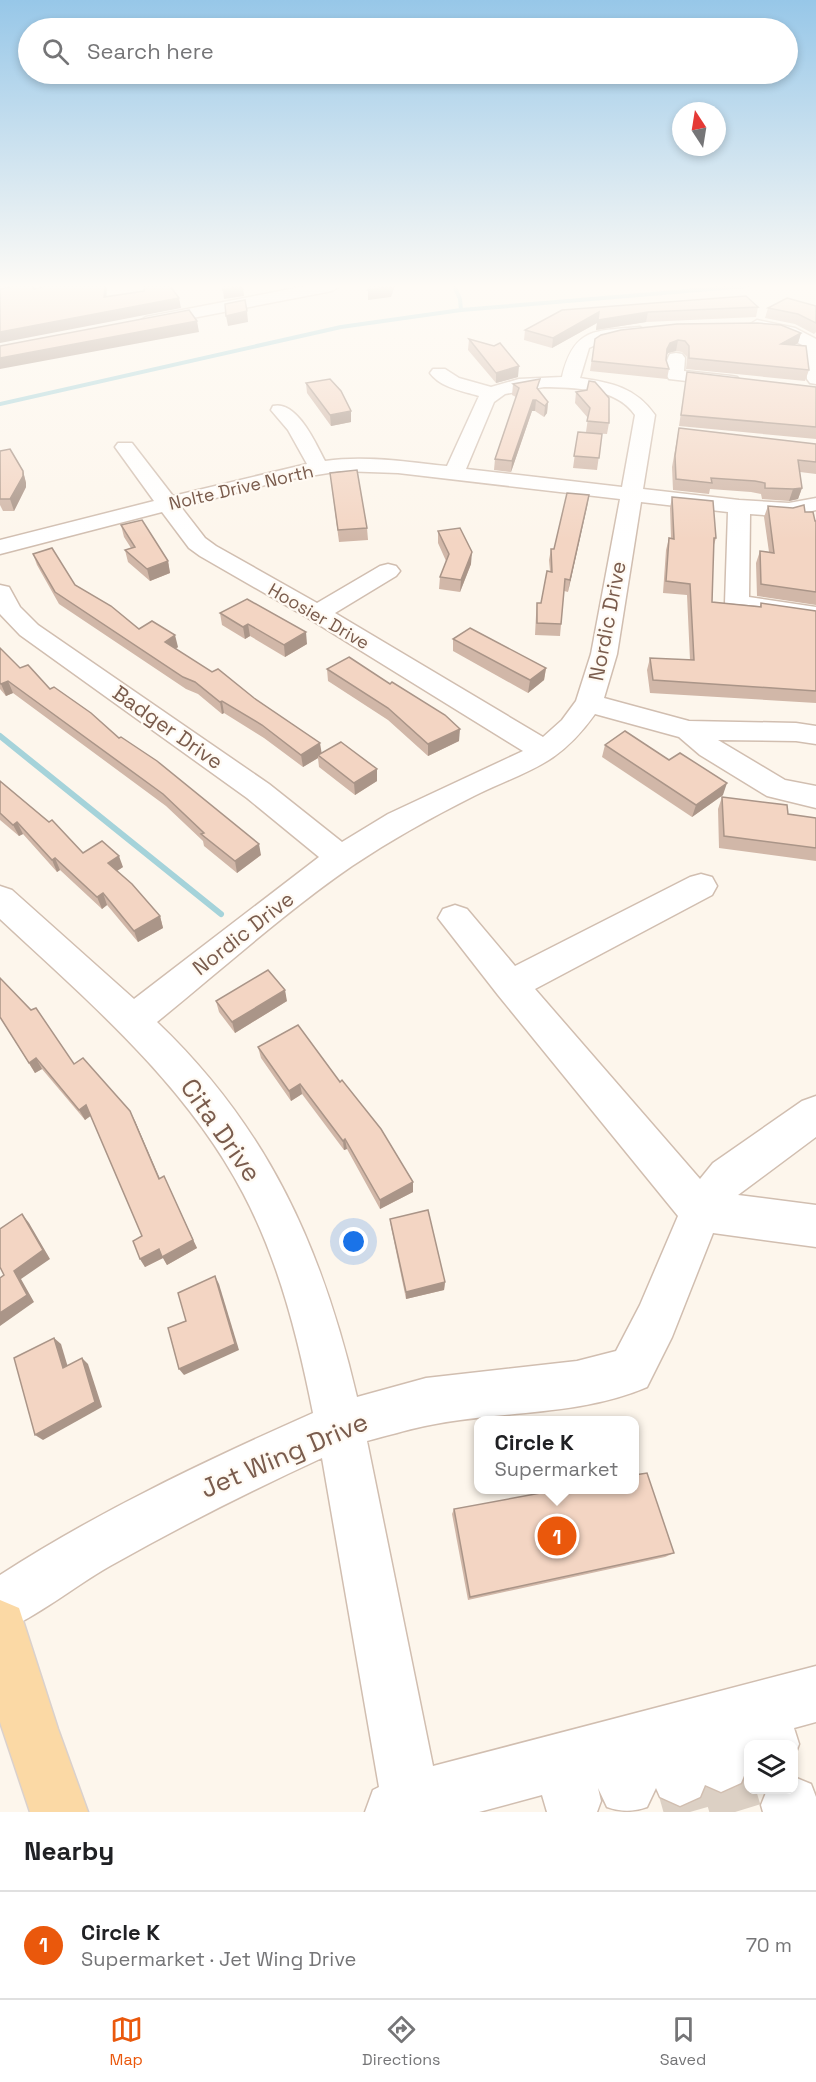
<!DOCTYPE html>
<html lang="en">
<head>
<meta charset="utf-8">
<style>
	body { margin:0; font-family:"Space Grotesk",sans-serif; background:#f2f2f2; color:#202124 }
	.controls { position:absolute; right:18px; bottom:18px; display:grid; overflow:hidden; border-radius:12px; box-shadow:0 3px 9px #0003 }
	.controls button { width:54px; height:54px; display:grid; place-items:center; padding:0; border:0; border-bottom:2px solid #e0e0e0; background:#fff; color:#202124; font:30px sans-serif }
	.compass { position:absolute; left:672px; top:102px; width:54px; height:54px; border-radius:50%; background:#fff; box-shadow:0 3px 9px #0003; rotate:348deg }
	.you { position:absolute; left:354px; top:1242px; width:21px; height:21px; margin:-15px; border:4px solid #fff; border-radius:50%; background:#1a73e8; box-shadow:0 0 0 9px #1a73e833 }
	.badge { display:grid; place-items:center; width:39px; height:39px; border-radius:50%; background:#ea580c; color:#fff; font-size:20px; font-weight:700 }
	.pin { position:absolute; translate:-50% -50%; border:3px solid #fff; box-shadow:0 2px 6px #0006 }
	.popup { position:absolute; left:474px; top:1416px; width:165px; height:78px; box-sizing:border-box; display:grid; place-content:center; border-radius:12px; background:#fff; filter:drop-shadow(0 2px 4px #0005); font-size:20px; white-space:nowrap; color:#757577 }
	.popup b { font-size:22px; color:#202124 }
	.popup::after { content:''; position:absolute; left:50%; top:100%; margin-left:-12px; border:12px solid transparent; border-top-color:#fff }
	.list { margin:0; padding:0; list-style:none }
	h2 { display:flex; justify-content:space-between; align-items:center; height:78px; margin:0; padding:0 24px; font-size:26px }
	h2 small { font-size:20px; font-weight:400; color:#757577 }
	.list li { display:grid; grid-template-columns:39px 1fr auto; gap:18px; align-items:center; box-sizing:border-box; height:108px; padding:0 24px; border-top:2px solid #e0e0e0 }
	.list b { display:block; font-size:22px; white-space:nowrap }
	.list p { margin:0; font-size:20px; white-space:nowrap; color:#757577 }
	.list em { font-size:20px; font-style:normal; color:#757577 }
	.icon { flex:none; width:33px; height:33px; fill:none; stroke:currentColor; stroke-width:2; stroke-linecap:round; stroke-linejoin:round }
	.map { position:relative; flex:none; width:816px; height:1812px; overflow:hidden }
	.search { position:absolute; background:#fff; box-shadow:0 3px 9px #0003; left:18px; right:18px; top:18px; height:66px; display:flex; align-items:center; gap:15px; box-sizing:border-box; padding:0 21px; border-radius:33px; color:#757577; font-size:22px }
	.sheet { height:186px; background:#fff }
	nav { display:flex; justify-content:space-around; align-items:center; box-sizing:border-box; height:84px; border-top:2px solid #e0e0e0; background:#fff; font-size:16px; color:#757577 }
	nav a { display:grid; justify-items:center; gap:3px }
	nav .on { color:#ea580c }
	.map>svg:first-child { display:block }
</style>
</head>
<body>
<div class="map">
<svg width="816" height="1812" viewBox="0 0 816 1812">
	<rect width="100%" height="100%" fill="#fdf6ec"/>
	<g fill="none" stroke-linecap="round" stroke-linejoin="round">
		<g stroke="#a5d3da" stroke-width="4">
			<polyline points="454,286 460,299 461,310"/>
			<polyline points="0,404 341,327 461,310 747,286"/>
		</g>
		<polyline stroke="#a5d3da" stroke-width="6" points="0,736 221,914"/>
		<g stroke="#dcd0c4" stroke-width="51" stroke-dasharray="51 26" stroke-linecap="butt">
			<polyline points="721,1763 736,1812"/>
			<polyline points="680,1777 690,1812"/>
		</g>
		<g stroke="#d1beb0" stroke-width="3">
			<g id="minor">
				<polygon points="44,286 36,291 0,297 0,287"/>
				<polygon points="306,286 340,286 332,291 146,327 138,322 146,317"/>
				<polygon points="757,320 795,328 816,339 816,384 810,383 807,379 804,346 783,335 751,329 749,325"/>
				<path d="M 640,327 L 648,332 L 646,336 L 606,340 L 589,348 L 580,378 C 612,383 635,387 655,415 L 643,489 L 739,500 L 789,503 L 816,498 L 816,510 L 789,517 L 750,514 L 749,597 L 816,607 L 816,621 L 728,608 L 725,603 L 728,512 L 641,502 L 617,654 L 604,698 L 689,721 L 796,723 L 816,726 L 816,744 L 796,741 L 718,740 L 785,780 L 816,786 L 816,808 L 767,796 L 700,755 L 679,737 L 595,714 C 557,767 529,769 474,796 C 432,817 391,840 352,866 C 284,913 221,970 157,1022 C 269,1129 322,1248 357,1397 L 426,1378 L 577,1361 L 616,1351 L 640,1305 L 678,1216 L 498,995 L 438,918 L 443,909 L 455,905 L 467,909 L 515,966 L 690,877 L 701,874 L 712,877 L 717,886 L 712,895 L 535,989 L 700,1179 L 713,1163 L 802,1101 L 816,1096 L 816,1137 L 738,1195 L 816,1205 L 816,1247 L 713,1233 L 672,1337 L 647,1387 C 577,1417 499,1410 425,1426 C 406,1430 386,1436 367,1441 L 433,1766 L 816,1666 L 816,1722 L 794,1728 L 799,1744 L 794,1758 L 794,1744 L 748,1744 L 748,1766 L 741,1783 L 721,1792 L 705,1785 L 700,1797 L 680,1806 L 660,1797 L 656,1788 L 647,1807 C 633,1812 621,1812 607,1807 L 598,1788 L 601,1801 L 597,1812 L 547,1812 L 542,1795 L 479,1812 L 365,1812 L 373,1790 L 379,1787 L 322,1458 C 250,1491 179,1527 110,1566 C 73,1587 39,1616 0,1632 L 0,1575 C 99,1511 205,1461 313,1413 C 298,1338 279,1261 243,1193 C 185,1083 89,1002 0,919 L 0,886 L 12,890 L 134,999 L 319,857 L 247,798 L 20,635 L 0,614 L 0,585 L 9,587 L 20,607 L 38,625 L 269,784 L 342,842 L 388,814 L 523,751 L 308,618 L 200,556 L 189,548 L 162,512 L 0,554 L 0,540 L 154,501 L 115,447 L 118,443 L 132,443 L 173,496 L 307,464 L 288,430 L 271,410 L 273,406 C 297,400 316,444 325,461 C 365,455 407,462 447,466 L 479,396 C 463,391 441,388 430,373 L 433,369 L 445,369 L 459,378 L 491,387 L 519,379 L 562,377 C 574,327 595,331 640,327 ZM 544,387 C 574,388 616,387 635,415 L 622,487 L 466,469 L 494,402 L 505,394 ZM 341,471 L 398,473 L 620,499 L 591,654 L 576,701 L 562,720 L 543,737 L 335,613 L 396,576 L 400,571 L 396,566 L 388,564 L 380,566 L 317,603 L 216,546 L 205,538 L 181,507 L 285,480 Z"/>
				<path d="M 676,353 L 682,354 L 685,358 L 684,371 L 731,376 L 737,377 L 740,381 L 737,385 L 731,386 L 669,379 C 664,373 666,360 670,354 Z"/>
				<polygon points="794,1777 811,1784 816,1797 816,1812 763,1812 761,1805 767,1790 794,1790"/>
			</g>
		</g>
		<g stroke="#dad1cd" stroke-width="3">
			<polygon id="major" points="0,1600 19,1608 58,1729 88,1812 30,1812 0,1722"/>
		</g>
		<use href="#minor" fill="#fff" fill-rule="evenodd"/>
		<use href="#major" fill="#fbd9a5" fill-rule="evenodd"/>
	</g>
	<g fill="#d1b7a8">
		<polygon points="816,306 816,332 814,334 795,324 765,318 768,308"/>
		<polygon points="758,307 756,317 646,322 596,330 597,323 552,348 524,340 525,330 562,310"/>
		<polygon points="801,333 798,343 794,345 809,370 805,381 686,369 687,357 682,352 676,351 668,353 666,357 666,360 669,369 667,379 590,371 595,339"/>
		<polygon points="469,339 518,377 496,383 468,350"/>
		<polygon points="687,372 816,387 816,439 679,426"/>
		<polygon points="306,383 351,422 331,426 307,393"/>
		<polygon points="513,384 539,391 548,402 547,413 544,417 535,411 532,411 511,472 494,470 495,459 516,397 512,395"/>
		<polygon points="576,392 609,423 607,434 588,433 602,434 597,470 573,468 578,432 586,432 588,418 575,403"/>
		<polygon points="679,428 816,444 816,474 800,472 802,488 798,499 789,501 762,499 761,494 751,492 710,489 709,494 673,490 672,467"/>
		<polygon points="0,451 23,471 26,483 26,487 14,511 3,511 0,505"/>
		<polygon points="330,473 367,528 368,540 339,542"/>
		<polygon points="589,495 568,592 564,591 560,636 535,635 536,615 537,603 541,603 550,571 549,560 551,549 554,549"/>
		<polygon points="672,497 716,538 713,548 712,602 760,606 761,603 816,611 816,703 650,693 647,670 650,658 690,660 687,595 663,593 666,550 669,538 671,538 670,508"/>
		<polygon points="768,506 805,512 816,521 816,605 757,596 756,563 760,551 769,552 764,517"/>
		<polygon points="121,525 168,561 170,573 150,581 128,562 125,550 131,548 124,537"/>
		<polygon points="438,531 471,564 460,592 439,589 440,577 446,561 438,543"/>
		<polygon points="33,554 75,585 139,629 178,647 176,649 321,753 377,769 377,781 355,795 319,767 318,758 303,767 264,738 224,713 222,714 198,694 186,689 59,604 37,565"/>
		<polygon points="220,613 307,644 285,657 250,636 245,639 222,625"/>
		<polygon points="453,639 546,668 544,680 528,693 453,651"/>
		<polygon points="0,648 20,668 119,738 261,855 237,873 204,846 203,841 166,806 13,693 6,696 0,689"/>
		<polygon points="327,669 459,741 428,756 388,720 328,681"/>
		<polygon points="605,745 669,760 723,795 692,817 602,757"/>
		<polygon points="0,781 83,853 123,867 117,871 160,916 163,928 138,942 107,905 102,909 60,870 57,872 23,834 19,836 0,820"/>
		<polygon points="722,797 788,814 816,818 816,861 719,848 718,809"/>
		<polygon points="216,1001 287,1001 235,1033 219,1012"/>
		<polygon points="0,1017 74,1064 135,1121 159,1179 197,1248 167,1265 163,1258 145,1267 140,1259 142,1236 91,1115 85,1120 42,1069 35,1073"/>
		<polygon points="298,1025 413,1192 380,1209 347,1149 344,1150 302,1094 291,1101 261,1058 258,1047"/>
		<polygon points="390,1219 445,1282 444,1290 406,1299 391,1227"/>
		<polygon points="454,1509 674,1553 665,1557 468,1600 452,1514"/>
	</g>
	<g fill="#aa9588">
		<polygon points="105,286 107,286 106,307 104,297"/>
		<polygon points="243,286 244,296 224,299 223,290"/>
		<polygon points="391,286 395,286 391,297 368,300 368,290"/>
		<polygon points="179,298 181,308 0,343 0,332"/>
		<polygon points="247,311 248,322 228,326 226,316"/>
		<polygon points="599,312 648,312 646,322 596,330 597,323 552,348 553,338"/>
		<polygon points="197,321 199,332 0,369 0,358"/>
		<polygon points="801,333 798,343 778,355 781,344"/>
		<polygon points="678,340 676,351 668,353 665,359 667,349 670,343"/>
		<polygon points="519,366 518,377 496,383 496,373"/>
		<polygon points="533,400 536,400 535,411 532,411 511,472 512,461"/>
		<polygon points="548,402 547,413 544,417 545,406"/>
		<polygon points="351,411 351,422 331,426 330,415"/>
		<polygon points="23,471 26,483 26,487 14,511 10,499"/>
		<polygon points="802,488 798,499 789,501 793,489"/>
		<polygon points="589,495 587,507 568,592 570,580"/>
		<polygon points="472,552 471,564 460,592 461,580"/>
		<polygon points="168,561 170,573 150,581 147,569"/>
		<polygon points="248,624 250,636 245,639 243,627"/>
		<polygon points="306,632 307,644 285,657 284,645"/>
		<polygon points="175,635 178,647 167,654 165,642"/>
		<polygon points="546,668 544,680 528,693 530,680"/>
		<polygon points="8,681 13,693 6,696 1,684"/>
		<polygon points="222,701 224,713 222,714 220,702"/>
		<polygon points="460,729 459,741 428,756 428,744"/>
		<polygon points="320,743 322,755 318,755 318,758 303,767 301,755"/>
		<polygon points="377,769 377,781 355,795 354,783"/>
		<polygon points="727,783 723,795 692,817 696,805"/>
		<polygon points="17,822 23,834 19,836 13,825"/>
		<polygon points="259,844 261,855 237,873 235,861"/>
		<polygon points="119,856 123,867 112,874 108,863"/>
		<polygon points="55,858 60,870 57,872 52,860"/>
		<polygon points="103,893 107,905 102,909 97,897"/>
		<polygon points="160,916 163,928 138,942 134,931"/>
		<polygon points="285,990 287,1001 235,1033 232,1022"/>
		<polygon points="36,1058 42,1069 35,1073 29,1063"/>
		<polygon points="300,1084 302,1094 291,1101 289,1091"/>
		<polygon points="86,1105 92,1115 85,1120 79,1110"/>
		<polygon points="130,1111 135,1121 164,1188 159,1179"/>
		<polygon points="345,1139 347,1149 344,1150 343,1141"/>
		<polygon points="164,1176 197,1248 167,1265 163,1258 145,1267 140,1259"/>
		<polygon points="413,1182 413,1192 380,1209 380,1200"/>
		<polygon points="22,1214 29,1223 50,1259 21,1279 34,1302 0,1326 0,1313 14,1271"/>
		<polygon points="215,1276 219,1284 239,1350 184,1375 179,1369"/>
		<polygon points="445,1282 444,1290 406,1299 406,1292"/>
		<polygon points="54,1338 61,1344 70,1374 63,1368"/>
		<polygon points="82,1358 88,1364 102,1407 43,1440 35,1435"/>
	</g>
	<g fill="#f3d5c3" stroke="#aa9588" stroke-width="1.5">
		<polygon points="16,286 32,286 34,289 48,286 105,286 104,297 144,291 144,286 170,286 179,298 0,332 0,289"/>
		<polygon points="223,286 240,286 223,290"/>
		<polygon points="370,286 391,286 368,290"/>
		<polygon points="746,296 758,307 648,312 598,320 599,312 553,338 525,330 562,310"/>
		<polygon points="787,298 816,306 816,323 798,314 768,308"/>
		<polygon points="245,300 247,311 226,316 225,304"/>
		<polygon points="189,310 197,321 0,358 0,346"/>
		<polygon points="757,323 781,325 801,333 781,344 806,346 809,370 689,358 689,346 685,341 678,340 670,343 667,349 666,360 669,369 592,361 595,339 601,335 621,330 677,324"/>
		<polygon points="469,339 494,346 500,343 519,366 496,373"/>
		<polygon points="687,372 816,387 816,427 681,415"/>
		<polygon points="330,379 341,391 351,411 330,415 306,383"/>
		<polygon points="540,379 537,388 548,402 545,406 536,400 533,400 512,461 495,459 519,388 513,384"/>
		<polygon points="589,381 595,382 609,398 609,423 587,421 590,408 576,392 587,390"/>
		<polygon points="679,428 816,444 816,462 798,460 802,488 793,489 765,488 765,483 755,481 711,478 712,483 676,479 675,456"/>
		<polygon points="578,432 602,434 599,458 574,456"/>
		<polygon points="10,449 23,471 23,476 10,499 0,499 0,451"/>
		<polygon points="357,470 367,528 338,530 330,473"/>
		<polygon points="567,493 589,495 570,580 565,579 561,624 537,623 537,603 541,603 547,571 552,572 551,549 554,549"/>
		<polygon points="672,497 713,501 716,538 714,538 712,602 761,607 761,603 816,611 816,691 653,680 650,658 694,660 690,584 666,581 669,538 674,539"/>
		<polygon points="804,505 805,512 813,512 815,521 816,521 816,592 761,584 760,551 774,553 768,506 793,508"/>
		<polygon points="142,520 168,561 147,569 125,550 135,547 121,525"/>
		<polygon points="460,528 472,552 461,580 440,577 449,554 438,531"/>
		<polygon points="52,548 75,585 111,606 139,629 152,621 175,635 165,642 212,672 218,669 254,698 320,743 301,755 262,725 222,701 220,702 195,682 183,677 55,592 33,554"/>
		<polygon points="247,599 306,632 284,645 248,624 243,627 220,613"/>
		<polygon points="470,628 546,668 530,680 453,639"/>
		<polygon points="0,648 20,668 28,665 50,689 54,687 91,713 119,738 121,737 157,761 259,844 235,861 201,834 204,833 163,794 8,681 1,684 0,683"/>
		<polygon points="349,657 390,684 392,682 445,715 460,729 428,744 388,708 327,669"/>
		<polygon points="625,731 669,760 680,753 727,783 696,805 605,745"/>
		<polygon points="341,742 377,769 354,783 318,755"/>
		<polygon points="0,781 49,822 52,820 83,853 102,841 119,856 108,863 132,884 160,916 134,931 103,893 97,897 55,858 52,860 17,822 13,825 0,813"/>
		<polygon points="722,797 787,805 788,814 816,818 816,848 724,836"/>
		<polygon points="268,970 285,990 232,1022 216,1001"/>
		<polygon points="0,978 31,1010 36,1008 74,1064 83,1058 130,1111 159,1179 164,1176 193,1240 162,1257 159,1249 140,1259 133,1241 142,1236 86,1105 79,1110 36,1058 29,1063 0,1017"/>
		<polygon points="298,1025 340,1082 342,1080 381,1129 413,1182 380,1200 345,1139 343,1141 300,1084 289,1091 258,1047"/>
		<polygon points="428,1210 445,1282 406,1292 390,1219"/>
		<polygon points="22,1214 43,1250 14,1271 27,1295 0,1313 0,1278 4,1275 0,1267 0,1229"/>
		<polygon points="215,1276 235,1344 179,1369 168,1328 186,1321 178,1293"/>
		<polygon points="54,1338 63,1368 82,1358 95,1402 35,1435 14,1358"/>
		<polygon points="647,1473 674,1553 470,1597 454,1509 557,1490 635,1490 635,1475"/>
	</g>
	<linearGradient id="sky" x2="0" y2="1"><stop stop-color="#97c7e8"/><stop offset="0.53" stop-color="#fefbf6"/><stop offset="1" stop-color="#fefbf6" stop-opacity="0"/></linearGradient>
	<rect width="816" height="540" fill="url(#sky)"/>
	<g text-anchor="middle" dominant-baseline="central" stroke-width="4.5" stroke-linejoin="round" paint-order="stroke">
		<g font-size="18" fill="#7a5c4d" stroke="#fffaf3">
			<text transform="translate(241 487) rotate(-13)">Nolte Drive North</text>
			<text transform="translate(319 616) rotate(30)">Hoosier Drive</text>
		</g>
		<g font-size="21" fill="#7a5c4d" stroke="#fffaf3">
			<text transform="translate(607 621) rotate(-79)">Nordic Drive</text>
			<text transform="translate(168 727) rotate(35)">Badger Drive</text>
			<text transform="translate(243 933) rotate(-38)">Nordic Drive</text>
		</g>
		<g font-size="26" fill="#7a5c4d" stroke="#fffaf3">
			<text transform="translate(221 1130) rotate(55)">Cita Drive</text>
			<text transform="translate(284 1455) rotate(-23)">Jet Wing Drive</text>
		</g>
	</g>
</svg>
<div class="controls">
<button><svg class="icon" aria-label="layers" viewBox="0 0 24 24"><path d="M12 4l9 5-9 5-9-5zM3 14l9 5 9-5"/></svg></button>
</div>
<svg class="compass" viewBox="-18 -18 36 36"><path d="M0-13l5 13h-10z" fill="#e53935"/><path d="M0 13l5-13h-10z" fill="#757577"/></svg>
<div class="you"></div>
<div class="pin badge" style="left:557px;top:1536px">1</div>
<div class="popup"><b>Circle K</b>Supermarket</div>
<div class="search"><svg class="icon" aria-label="search" viewBox="0 0 24 24"><circle cx="10" cy="10" r="6"/><path d="M15 15l6 6"/></svg>Search here</div>
</div>
<section class="sheet">
<h2>Nearby<small></small></h2>
<ul class="list">
<li><span class="badge">1</span><div><b>Circle K</b><p>Supermarket · Jet Wing Drive</p></div><em>70 m</em></li>
</ul>
</section>
<nav>
<a class="on"><svg class="icon" aria-label="map" viewBox="0 0 24 24"><path d="M3 6l6-2 6 2 6-2v14l-6 2-6-2-6 2zM9 4v14M15 6v14"/></svg>Map</a>
<a><svg class="icon" aria-label="directions" viewBox="0 0 24 24"><path d="M12 3l9 9-9 9-9-9zM9 14v-3h6M13 9l2 2-2 2"/></svg>Directions</a>
<a><svg class="icon" aria-label="saved" viewBox="0 0 24 24"><path d="M7 4h10v16l-5-4-5 4z"/></svg>Saved</a>
</nav>
</body>
</html>
